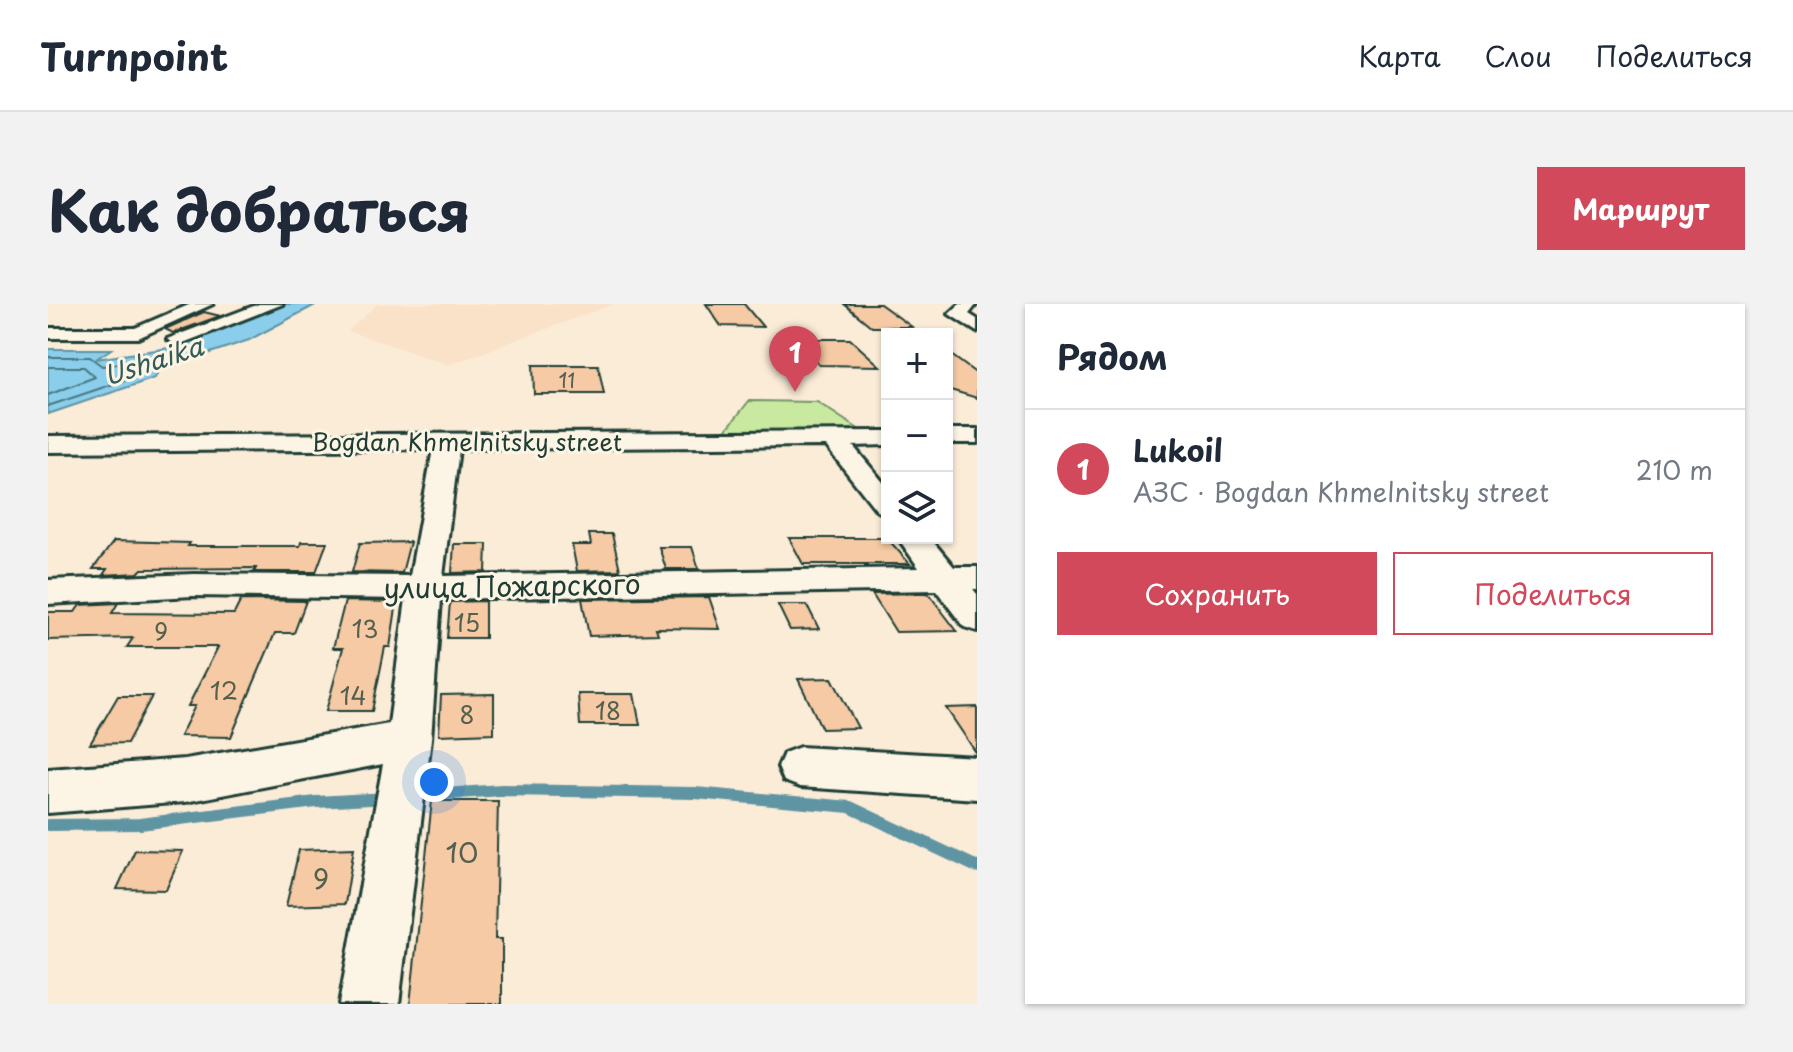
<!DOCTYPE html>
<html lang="ru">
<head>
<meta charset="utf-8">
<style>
	body { margin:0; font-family:"Playpen Sans",sans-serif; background:#f2f2f3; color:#1f2937 }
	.controls { position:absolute; right:24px; top:24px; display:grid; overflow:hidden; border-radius:0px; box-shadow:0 2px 6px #0004 }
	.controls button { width:72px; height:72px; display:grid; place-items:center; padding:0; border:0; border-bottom:2px solid #e0e1e3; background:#fff; color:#1f2937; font:40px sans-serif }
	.you { position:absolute; left:386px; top:478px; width:28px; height:28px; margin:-20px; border:6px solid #fff; border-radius:50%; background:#1a73e8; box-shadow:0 0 0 12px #1a73e833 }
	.badge { display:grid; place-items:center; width:52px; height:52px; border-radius:50%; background:#d1495b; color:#fff; font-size:26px; font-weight:700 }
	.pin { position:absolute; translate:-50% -66px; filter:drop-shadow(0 2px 4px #0008) }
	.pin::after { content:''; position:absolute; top:42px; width:28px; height:24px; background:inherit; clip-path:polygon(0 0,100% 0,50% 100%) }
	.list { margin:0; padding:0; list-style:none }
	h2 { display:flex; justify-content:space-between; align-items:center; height:104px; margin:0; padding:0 32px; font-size:34px }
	h2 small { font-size:26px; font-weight:400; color:#747a83 }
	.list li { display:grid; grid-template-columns:52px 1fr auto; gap:24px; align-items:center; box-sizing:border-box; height:120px; padding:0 32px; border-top:2px solid #e0e1e3 }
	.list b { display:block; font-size:30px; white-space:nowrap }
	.list p { margin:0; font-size:26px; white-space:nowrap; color:#747a83 }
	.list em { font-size:26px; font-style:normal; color:#747a83 }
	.actions { display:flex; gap:16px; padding:24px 32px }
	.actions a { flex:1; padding:18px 0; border:2px solid #d1495b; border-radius:0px; text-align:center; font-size:28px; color:#d1495b }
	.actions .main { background:#d1495b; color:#fff }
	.icon { flex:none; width:44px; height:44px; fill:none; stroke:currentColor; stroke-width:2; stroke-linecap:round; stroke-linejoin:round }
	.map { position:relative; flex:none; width:929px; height:700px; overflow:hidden; border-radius:0px }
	header { display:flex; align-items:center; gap:48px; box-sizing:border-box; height:112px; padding:0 40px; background:#fff; border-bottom:2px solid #e0e1e3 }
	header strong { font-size:38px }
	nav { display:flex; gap:44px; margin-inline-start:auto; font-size:28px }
	.intro { display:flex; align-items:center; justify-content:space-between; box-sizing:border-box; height:192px; padding:0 48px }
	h1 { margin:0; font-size:56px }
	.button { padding:20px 36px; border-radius:0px; background:#d1495b; color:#fff; font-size:28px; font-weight:700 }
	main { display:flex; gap:48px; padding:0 48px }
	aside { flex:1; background:#fff; border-radius:0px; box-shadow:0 2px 6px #0004 }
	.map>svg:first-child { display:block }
</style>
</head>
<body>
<header>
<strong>Turnpoint</strong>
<nav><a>Карта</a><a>Слои</a><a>Поделиться</a></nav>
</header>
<div class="intro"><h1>Как добраться</h1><a class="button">Маршрут</a></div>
<main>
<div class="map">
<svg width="929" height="700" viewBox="0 0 929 700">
	<rect width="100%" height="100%" fill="#fbecd8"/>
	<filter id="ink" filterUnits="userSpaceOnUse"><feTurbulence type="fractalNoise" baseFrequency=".0125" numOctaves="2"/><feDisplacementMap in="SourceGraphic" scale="16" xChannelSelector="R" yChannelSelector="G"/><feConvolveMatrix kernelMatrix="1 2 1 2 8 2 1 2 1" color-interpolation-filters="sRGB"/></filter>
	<g filter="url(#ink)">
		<polygon fill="#f9e2c8" points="329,0 566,0 401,61 300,27"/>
		<polygon fill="#cae9a0" stroke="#74936a" stroke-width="2" points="701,97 769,98 815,128 675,130"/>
		<polygon fill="#8aceec" stroke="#5f94a2" stroke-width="2" points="237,0 269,0 201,36 111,66 107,74 0,110 0,45 63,45 48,55 121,44"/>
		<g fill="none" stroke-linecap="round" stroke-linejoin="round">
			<g stroke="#4a777e" stroke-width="2">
				<polyline points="0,53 42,53 54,62 100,56 104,60 98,69 0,102"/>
				<polyline points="0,63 36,63 47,73 0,91"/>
			</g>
			<g stroke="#5f94a2" stroke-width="12">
				<polyline points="367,492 454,486 647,489 802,503 929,563"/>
				<polyline points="0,521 92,520 268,498 340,494"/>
			</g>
		</g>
		<g fill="#f5caa4" stroke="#1f3d34" stroke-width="2">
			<polygon points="658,0 696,0 715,23 673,22"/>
			<polygon points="796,0 832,0 864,23 824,23"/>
			<polygon points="156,8 172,12 125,29 117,25"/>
			<polygon points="747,35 802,35 832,62 771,61"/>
			<polygon points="899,48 929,70 929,94 899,85"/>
			<polygon points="485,61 550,61 556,90 486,90"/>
			<polygon points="541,230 564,230 572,266 529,267 524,241 543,241"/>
			<polygon points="741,234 839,234 862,260 755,260"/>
			<polygon points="66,237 142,239 140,242 252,242 253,238 279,238 268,268 206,268 208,264 94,265 90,269 55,271 59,265 45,265"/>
			<polygon points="362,238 354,269 304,268 312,239"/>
			<polygon points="406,240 439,240 438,268 404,269"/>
			<polygon points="611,243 644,243 651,265 618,265"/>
			<polygon points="880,289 909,327 848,328 824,290"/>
			<polygon points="661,293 672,325 608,324 610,330 541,332 534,295"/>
			<polygon points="193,296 258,297 246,329 227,329 183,433 132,432 147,402 140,402 170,343 79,343 85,334 0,336 0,308 27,308 32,301 70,299 64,309 186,310"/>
			<polygon points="297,297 349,298 342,343 337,343 324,407 278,407 295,344 285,344"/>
			<polygon points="437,297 437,334 399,334 402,298"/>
			<polygon points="730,301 759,301 771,325 742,326"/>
			<polygon points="784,374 810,424 774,425 750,375"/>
			<polygon points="446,390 446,429 391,431 393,391"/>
			<polygon points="530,390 586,390 592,421 532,421"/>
			<polygon points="70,392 104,392 79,439 42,440"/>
			<polygon points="929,403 929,450 898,404"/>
			<polygon points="384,497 450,497 447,635 454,635 454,700 362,700"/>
			<polygon points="306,544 297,600 238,602 251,546"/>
			<polygon points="87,546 135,547 118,586 69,585"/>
		</g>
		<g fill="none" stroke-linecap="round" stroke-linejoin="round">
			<g stroke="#1f3d34" stroke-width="6">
				<g id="minor">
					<polygon points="143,0 165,0 90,34 0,34 0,24 87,24"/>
					<polygon points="211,0 235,0 135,39 128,41 119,35"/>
					<polygon points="912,0 929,0 921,10 929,15 929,28 901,10"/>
					<rect x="899" y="125" width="30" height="14"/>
					<polygon points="839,127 839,141 805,142 839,183 839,210 829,207 778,142 411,145 395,272 871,264 850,234 882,234 906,263 929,263 929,285 925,285 929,290 929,327 916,323 888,286 393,295 383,435 351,700 291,700 335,460 137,498 0,509 0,465 137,455 341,420 358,295 145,292 0,300 0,276 145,270 362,272 385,145 0,148 0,132"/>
					<polygon points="752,443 929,453 929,495 752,483 736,477 730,463 736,449"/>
				</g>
			</g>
			<use href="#minor" fill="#fcf5e5" fill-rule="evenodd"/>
		</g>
	</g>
	<g text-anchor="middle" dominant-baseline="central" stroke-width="6" stroke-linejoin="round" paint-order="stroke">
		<g font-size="20" fill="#546050">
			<text x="519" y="76">11</text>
		</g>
		<g font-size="24" fill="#1f3d34" stroke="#fcf5e5">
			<text x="419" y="137">Bogdan Khmelnitsky street</text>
		</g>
		<g font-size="24" fill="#546050">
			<text x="419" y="318">15</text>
			<text x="317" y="324">13</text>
			<text x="113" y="327">9</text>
			<text x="176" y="386">12</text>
			<text x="305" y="391">14</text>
			<text x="560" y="406">18</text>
			<text x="419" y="410">8</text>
		</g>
		<g font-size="26" font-style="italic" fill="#345a59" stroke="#fcf5e5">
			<text transform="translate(105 56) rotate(-18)">Ushaika</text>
		</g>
		<g font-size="28" fill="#1f3d34" stroke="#fcf5e5">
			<text transform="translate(464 281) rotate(-1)">улица Пожарского</text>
		</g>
		<g font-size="28" fill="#546050">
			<text x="414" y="547">10</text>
			<text x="273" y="573">9</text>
		</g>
	</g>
</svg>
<div class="controls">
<button>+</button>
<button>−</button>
<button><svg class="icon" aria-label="layers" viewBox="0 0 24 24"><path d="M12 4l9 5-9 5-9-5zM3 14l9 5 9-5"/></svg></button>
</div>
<div class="you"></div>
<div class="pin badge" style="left:747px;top:88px">1</div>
</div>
<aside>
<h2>Рядом<small></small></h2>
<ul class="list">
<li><span class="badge">1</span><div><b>Lukoil</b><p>АЗС · Bogdan Khmelnitsky street</p></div><em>210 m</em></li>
</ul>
<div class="actions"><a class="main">Сохранить</a><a>Поделиться</a></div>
</aside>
</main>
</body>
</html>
